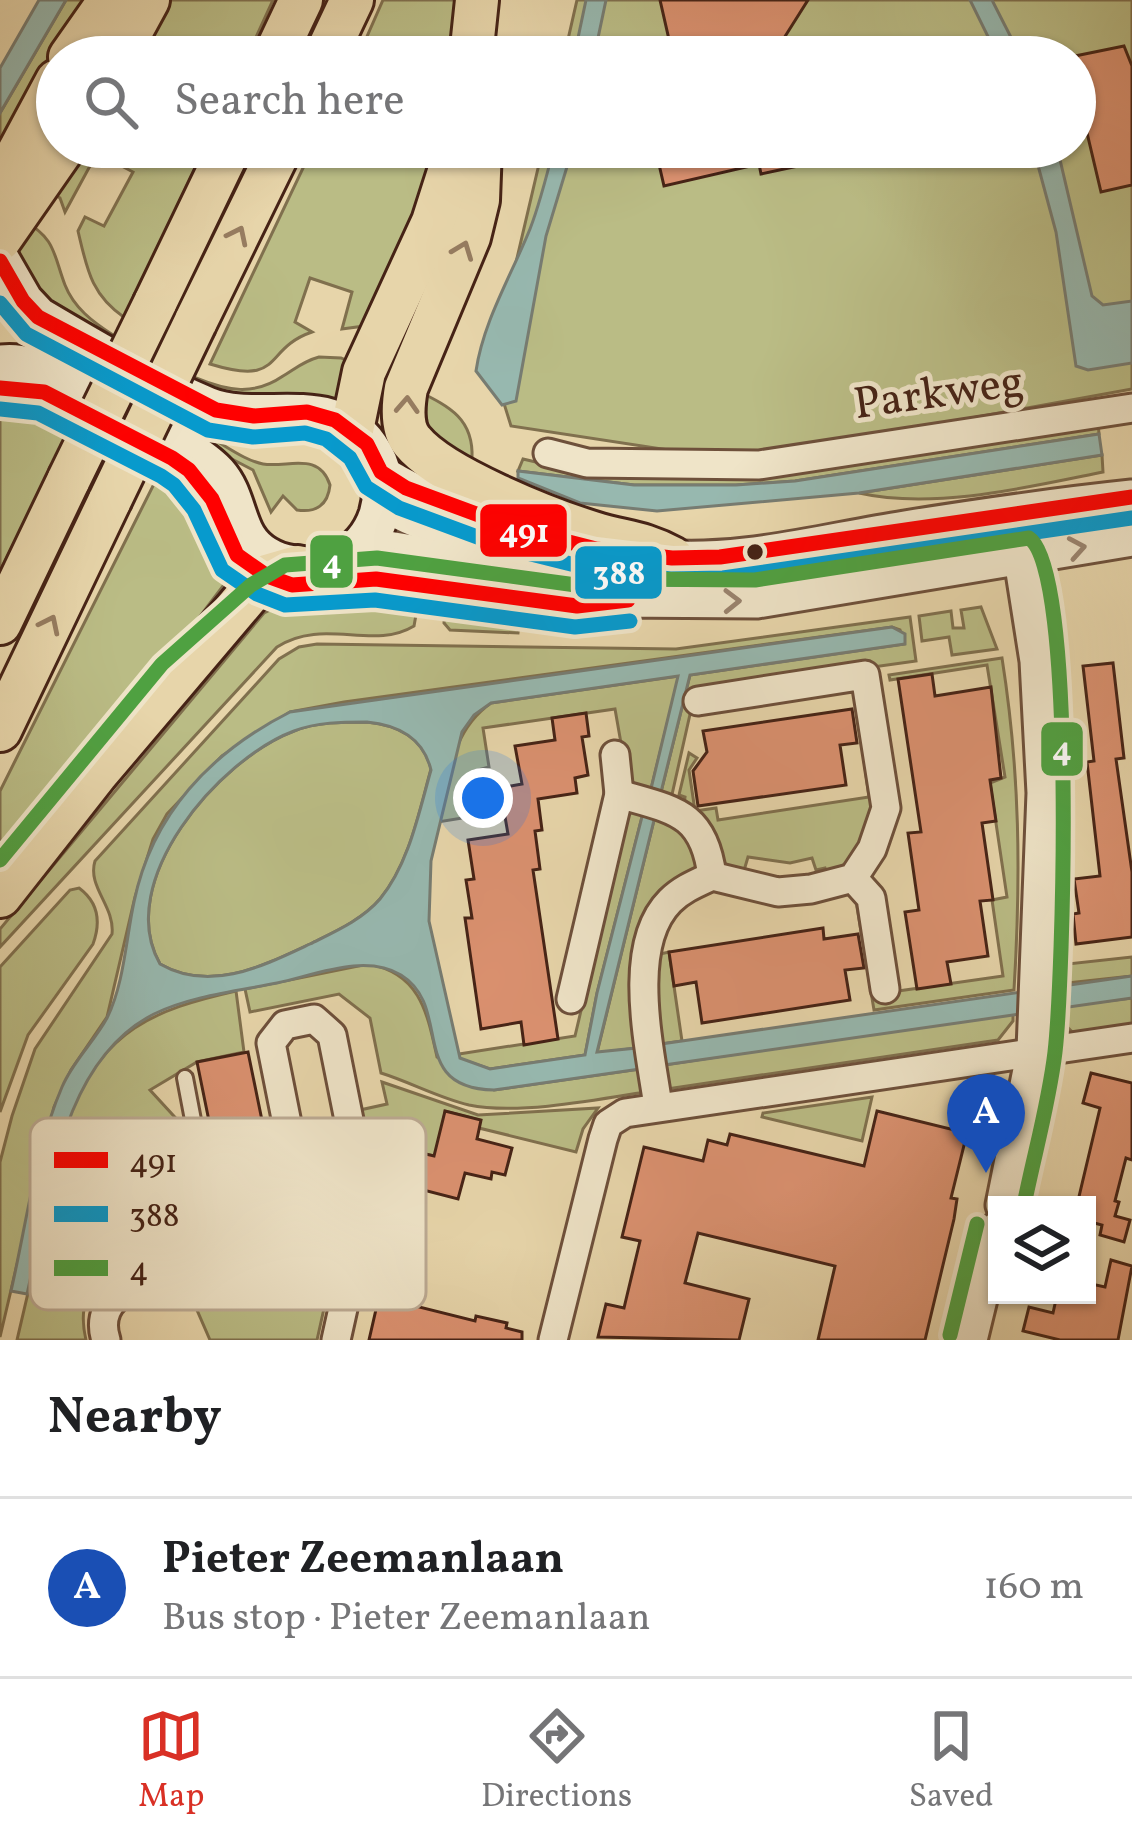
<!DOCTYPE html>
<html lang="en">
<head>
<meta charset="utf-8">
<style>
	body { margin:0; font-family:Vollkorn,serif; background:#f2f2f2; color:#202124 }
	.controls { position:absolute; right:36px; bottom:36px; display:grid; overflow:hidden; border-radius:0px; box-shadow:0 3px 9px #0004 }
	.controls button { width:108px; height:108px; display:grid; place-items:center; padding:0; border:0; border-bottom:3px solid #e0e0e0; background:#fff; color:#202124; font:60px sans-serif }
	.you { position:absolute; left:483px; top:798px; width:42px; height:42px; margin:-30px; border:9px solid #fff; border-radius:50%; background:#1a73e8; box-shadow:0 0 0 18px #1a73e833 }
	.badge { display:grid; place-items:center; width:78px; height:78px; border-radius:50%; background:#d93025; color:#fff; font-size:39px; font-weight:700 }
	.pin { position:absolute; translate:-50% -99px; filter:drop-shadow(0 3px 6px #0008) }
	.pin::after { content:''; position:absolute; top:63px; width:42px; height:36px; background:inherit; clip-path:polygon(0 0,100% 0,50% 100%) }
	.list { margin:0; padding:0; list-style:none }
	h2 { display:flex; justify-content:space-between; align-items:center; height:156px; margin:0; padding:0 48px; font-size:51px }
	h2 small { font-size:39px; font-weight:400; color:#757577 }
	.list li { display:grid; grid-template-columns:78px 1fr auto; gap:36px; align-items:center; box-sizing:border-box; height:180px; padding:0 48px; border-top:3px solid #e0e0e0 }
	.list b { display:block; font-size:45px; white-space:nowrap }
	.list p { margin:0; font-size:39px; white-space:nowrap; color:#757577 }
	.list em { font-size:39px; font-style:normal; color:#757577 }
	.icon { flex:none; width:66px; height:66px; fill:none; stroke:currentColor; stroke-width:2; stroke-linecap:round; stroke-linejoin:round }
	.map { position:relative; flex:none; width:1132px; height:1340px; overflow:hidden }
	.search { position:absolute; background:#fff; box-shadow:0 3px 9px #0004; left:36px; right:36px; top:36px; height:132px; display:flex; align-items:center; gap:30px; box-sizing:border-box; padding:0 42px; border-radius:66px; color:#757577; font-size:45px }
	.sheet { height:336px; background:#fff }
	nav { display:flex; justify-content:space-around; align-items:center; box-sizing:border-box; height:168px; border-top:3px solid #e0e0e0; background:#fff; font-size:33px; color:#757577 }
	nav a { display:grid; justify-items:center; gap:6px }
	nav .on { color:#d93025 }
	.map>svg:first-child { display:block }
</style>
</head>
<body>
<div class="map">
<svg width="1132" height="1340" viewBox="0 0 1132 1340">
	<rect width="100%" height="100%" fill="#e7d5aa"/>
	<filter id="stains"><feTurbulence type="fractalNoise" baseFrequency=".00167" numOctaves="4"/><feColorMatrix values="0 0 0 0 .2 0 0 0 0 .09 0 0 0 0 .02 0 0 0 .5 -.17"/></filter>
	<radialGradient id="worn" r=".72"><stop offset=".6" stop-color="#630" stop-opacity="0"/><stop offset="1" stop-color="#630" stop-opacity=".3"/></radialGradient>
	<g fill="#babc85" stroke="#80704e" stroke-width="3">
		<polygon points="66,0 100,0 0,162 0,113"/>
		<polygon points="166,0 273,0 247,57 133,57"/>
		<polygon points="383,0 460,0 455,57 358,57"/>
		<polygon points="577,0 1132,0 1132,389 817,446 701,455 511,426 492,365 543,147 1075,147 1075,57 564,57"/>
		<path d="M 80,147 L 205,147 L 125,318 C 91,295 87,269 78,231 L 85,217 L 104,226 L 133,172 L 97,153 L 65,212 L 60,198 L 51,192 Z"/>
		<path d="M 313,147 L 442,147 L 433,194 L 364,326 L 342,329 L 352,292 L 310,278 L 295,322 L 312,332 C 262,349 285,387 210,364 Z"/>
		<path d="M 23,220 C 56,239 53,253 65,285 C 74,308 93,322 113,335 L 109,346 L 49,312 L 3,247 Z"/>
		<path d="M 319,357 L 341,358 L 357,365 L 339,404 L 254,402 L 192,386 L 196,378 C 227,391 254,396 283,376 C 296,368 304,361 319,357 Z"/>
		<path d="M 418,391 C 450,407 474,419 472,459 L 427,438 Z"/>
		<polygon points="26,397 77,418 0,571 0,398"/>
		<path d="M 1098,422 L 1099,434 L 795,481 L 736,485 L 634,485 L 518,471 L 523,459 C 712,507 910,453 1098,422 Z"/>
		<path d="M 211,438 C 226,446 246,461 263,464 C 288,468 319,451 330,485 C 328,505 316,513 297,510 L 283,496 L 271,512 L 253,470 L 207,446 Z"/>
		<path d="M 1102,455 L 1103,472 C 1029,487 934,510 859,493 Z"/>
		<path d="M 164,464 C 207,499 203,535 236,569 L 185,636 L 0,851 L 0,791 Z"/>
		<path d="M 367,589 L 419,598 L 414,626 C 373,651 323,617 277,647 L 0,947 L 0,929 L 264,613 L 301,595 Z"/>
		<polygon points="445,606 489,612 519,624 518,633 450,630 444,623"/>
		<polygon points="981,607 997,649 952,655 949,637 922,641 919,616 951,611 953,628 964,628 961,610"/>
		<path d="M 910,617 L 916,661 L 695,692 L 671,799 L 660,796 L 690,675 L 904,644 L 900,630 L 892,627 L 344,702 L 290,712 L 222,756 L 167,814 L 153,839 L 135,897 L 107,1017 L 71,1070 L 54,1107 L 0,1337 L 0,1162 L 12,1116 L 35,1049 L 112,934 C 115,906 87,887 95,861 L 279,659 L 299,647 L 317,644 L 676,649 Z"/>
		<path d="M 1002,658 C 1020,772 1021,875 1014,990 L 874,1010 L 855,895 L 859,899 L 877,994 L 1003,976 L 992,900 L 1007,897 L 990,783 L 1005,777 L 987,665 L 890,680 L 889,675 Z"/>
		<path d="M 679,676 L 650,793 L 628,783 L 615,709 L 483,728 L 489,767 L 474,771 L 481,815 L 438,822 C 449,777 451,731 491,703 Z"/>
		<path d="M 854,687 C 865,745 902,844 827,874 L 825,868 L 816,870 L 812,858 L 790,863 L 748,857 L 743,874 L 728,870 L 684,805 L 685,797 L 679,795 L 689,753 L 697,758 L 689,770 L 695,811 L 716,808 L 718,820 L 869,797 Z"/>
		<path d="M 367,722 C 398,725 423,737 431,769 C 419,812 409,864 380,899 C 362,920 334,932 310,944 C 263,966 210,993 160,964 C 113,882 219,759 294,731 C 317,722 342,722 367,722 Z"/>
		<polygon points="632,808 644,809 597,993 585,1055 490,1069 460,1059 459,1054 575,1036 623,833 620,819"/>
		<polygon points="656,812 692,832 697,867 663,893 637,1048 597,1053"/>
		<path d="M 79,888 C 98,902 101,922 93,944 L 28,1035 L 0,1112 L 0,967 L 70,890 Z"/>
		<polygon points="669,952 682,1041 661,1044 656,987 660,954"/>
		<polygon points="1132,957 1132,976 1058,984 1058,965"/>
		<path d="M 368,964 C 420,973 427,1012 437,1057 L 494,1090 L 640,1069 L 645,1092 C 596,1100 517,1115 469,1105 C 439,1098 410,1082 381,1073 L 370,1018 L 339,994 L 250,1012 L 245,989 Z"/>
		<path d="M 236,991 L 244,1052 L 197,1062 L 150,1090 L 183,1126 L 206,1237 L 199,1239 L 197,1251 C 158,1285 66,1253 86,1340 L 17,1340 L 70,1113 C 105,1030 152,1010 236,991 Z"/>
		<polygon points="1132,998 1132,1027 1075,1035 1057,1016 1057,1007"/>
		<polygon points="1013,1012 1013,1021 998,1040 667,1089 664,1065"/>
		<polygon points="382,1082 478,1115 598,1108 583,1129 576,1152 479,1128 480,1120 445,1111 439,1157 404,1149 399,1152 392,1182 374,1177 360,1110 387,1104"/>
		<polygon points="872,1097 862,1141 762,1117 763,1113"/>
		<polygon points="315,1287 327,1295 317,1340 210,1340 197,1310"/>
	</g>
	<g fill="#97b8af" stroke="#777c72" stroke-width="3" fill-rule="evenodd">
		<polygon points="39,0 66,0 0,113 0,68"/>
		<polygon points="586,0 606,0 594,57 574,57"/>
		<polygon points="970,0 992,0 1021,57 998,57"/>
		<path d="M 554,147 L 573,147 L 546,236 L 516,401 L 502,405 L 476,371 C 483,322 511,276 530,229 C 540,203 547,175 554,147 Z"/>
		<polygon points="1033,147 1057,147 1092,296 1103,305 1132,301 1132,363 1088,370 1076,366 1056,232"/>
		<polygon points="1099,434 1102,455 859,493 657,511 580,503 518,478 518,471 634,485 736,485 795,481"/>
		<path d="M 892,627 L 905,634 L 905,644 L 690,675 L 660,796 L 650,793 L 678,676 L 491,703 L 474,715 L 462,732 L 431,861 L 429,921 L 460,1058 L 490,1069 L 585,1055 L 597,993 L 644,809 L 656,812 L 597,1052 L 637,1048 L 640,1069 L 494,1090 C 406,1088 454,1008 401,975 C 365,953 315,975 277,983 C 237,991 191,996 154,1014 C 59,1062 49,1200 27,1294 L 11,1291 C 26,1226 36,1147 62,1087 C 73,1061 94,1042 107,1018 C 124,984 126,939 134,902 C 152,814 211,752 290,712 ZM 367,722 C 398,725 423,737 431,770 C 419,812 409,864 380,899 C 362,920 334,932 310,944 C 263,966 210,993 160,964 C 113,882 219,759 294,731 C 317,722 342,722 367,722 Z"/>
		<polygon points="1132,976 1132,998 664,1065 661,1044"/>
	</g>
	<g fill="#db9170" stroke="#462316" stroke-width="3">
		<polygon points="660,0 808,0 779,46 781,57 673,57"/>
		<polygon points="1124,46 1132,66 1132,185 1101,192 1075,82 1075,56"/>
		<polygon points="655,147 796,147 798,166 761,174 759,164 664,186"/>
		<polygon points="1113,663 1124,758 1116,759 1132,872 1132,937 1076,944 1073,914 1079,913 1074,879 1100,876 1087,762 1094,761 1083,666"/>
		<polygon points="932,674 935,696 991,687 1001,778 990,780 996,821 982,823 993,900 980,901 988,956 947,962 951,984 917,989 905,912 919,910 908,833 921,832 898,679"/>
		<polygon points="852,709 857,743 840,745 846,785 698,806 693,771 707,752 703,731"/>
		<polygon points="586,713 589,736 582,737 588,775 575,778 577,793 538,799 542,830 535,831 540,869 533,870 558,1039 524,1045 521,1022 481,1029 465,918 472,918 466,880 474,879 468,840 508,834 500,788 522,784 515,746 555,740 552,718"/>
		<polygon points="823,928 824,939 858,934 864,968 845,970 850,1000 702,1023 696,982 674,986 669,952"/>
		<polygon points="248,1052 285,1233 234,1244 197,1062"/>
		<polygon points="1091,1073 1132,1083 1132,1160 1126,1158 1115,1201 1119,1202 1115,1216 1130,1220 1124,1242 1100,1235 1102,1225 1087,1221 1087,1205 1077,1205 1100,1108 1083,1103"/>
		<polygon points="445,1111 481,1120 477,1139 512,1148 505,1175 492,1172 491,1179 465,1173 458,1199 396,1183 404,1149 434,1156"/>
		<polygon points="877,1111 967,1133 951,1198 957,1199 954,1219 925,1340 818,1340 835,1266 698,1233 685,1283 749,1299 739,1340 598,1337 606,1304 624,1308 640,1241 622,1237 644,1147 703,1161 708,1140 727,1145 730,1134 864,1166"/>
		<polygon points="1111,1260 1132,1266 1118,1340 1060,1340 1023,1331 1029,1307 1053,1313 1057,1295 1087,1295 1087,1283 1105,1287"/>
		<polygon points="380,1292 412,1300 411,1305 475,1321 476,1316 507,1323 506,1328 522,1332 522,1340 369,1340"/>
	</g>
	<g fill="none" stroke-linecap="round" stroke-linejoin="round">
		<g stroke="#6e503b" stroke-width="20">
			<polyline id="service" points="185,1078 222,1272"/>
		</g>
		<g stroke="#6e503b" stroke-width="33">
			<g id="minor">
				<polyline points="548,453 587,463 759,465 1132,408"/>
				<polyline points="615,755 619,794"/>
				<polyline points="853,878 871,898 885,989"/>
				<path d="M 571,999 L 619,794 C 674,810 704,812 712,876"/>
				<path d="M 658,1106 C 650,1049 625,946 670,901 C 682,889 697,883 712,876 L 778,892 L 811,889 L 853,878 L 872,849 L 886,808 L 865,675 L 698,701"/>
				<polyline points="313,1254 271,1043 285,1025 314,1019 332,1035 366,1205 336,1340"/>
				<path d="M 106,1340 C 99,1319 107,1299 128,1291 L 313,1254 L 354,1261"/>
				<polyline points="553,1340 603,1139 608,1124 625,1113 1132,1038"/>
			</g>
		</g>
		<g stroke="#6e503b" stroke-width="39">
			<g id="tertiary">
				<path d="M 381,472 C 430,505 512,527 570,543"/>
				<path d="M 382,503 C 448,543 595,576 670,559"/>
				<polyline points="364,544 412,552 525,583"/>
				<path d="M 650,556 C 736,566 821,541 905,528 C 980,516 1056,505 1132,497"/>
				<polyline points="293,585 376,579 511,600 577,606 615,600 757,601 1132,539"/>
				<polyline points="1003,1205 1034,1050 1044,793 1037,661 1018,540"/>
				<polyline points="970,1340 997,1229"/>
			</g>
		</g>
		<g stroke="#462316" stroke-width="45">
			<path id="secondary" d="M 0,261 L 23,301 L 38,317 C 92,349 149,383 207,407 C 262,429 337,389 373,454 C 384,473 385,494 379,515 C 372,536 359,552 338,561 C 306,574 259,566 243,531 C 234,512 232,491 217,474 C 194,447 63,378 27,367 C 18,364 9,364 0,365"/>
		</g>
		<g stroke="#462316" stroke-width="48">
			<g id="primary">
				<polyline points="70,57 110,0"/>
				<polyline points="117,57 148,0"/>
				<polyline points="274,57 301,0"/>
				<polyline points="325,57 352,0"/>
				<polyline points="471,57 477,0"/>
				<path d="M 480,147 L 478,200 L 469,237 L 406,388 C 403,405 401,428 412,441 C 441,477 548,519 593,533 C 624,543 641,541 672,558"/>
				<polyline points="0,187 57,81"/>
				<polyline points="0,239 64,147"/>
				<polyline points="155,303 230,147"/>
				<polyline points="195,323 281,147"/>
				<polyline points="352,430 364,372 433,222 457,147"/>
				<polyline points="0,623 69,479"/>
				<polyline points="0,730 110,500"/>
				<polyline points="0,896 96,774 258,583 267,576 298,567"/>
			</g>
		</g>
		<use href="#service" stroke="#efe4c8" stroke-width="14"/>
		<use href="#minor" stroke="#efe4c8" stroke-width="27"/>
		<use href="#tertiary" stroke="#efe4c8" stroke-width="33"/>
		<use href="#secondary" stroke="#efe4c8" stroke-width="39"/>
		<use href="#primary" stroke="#e7d5aa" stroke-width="42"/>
		<g stroke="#462316" stroke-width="48" stroke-linecap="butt">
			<g id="primary-bridge">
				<polyline points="69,479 155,303"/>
				<polyline points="110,500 195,323"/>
			</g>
		</g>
		<use href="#primary-bridge" stroke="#e7d5aa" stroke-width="42"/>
		<g stroke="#efe4c8" stroke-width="24">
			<g id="bus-1">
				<polyline points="0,261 23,301 38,317 216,410 254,416 307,412 335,420 367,444 381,472 406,488 514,528 596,549 672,558 720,557 1132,497"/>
				<polyline points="0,388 44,392 172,458 189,470 212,499 237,555 267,576 292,585 376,579 577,606 628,600"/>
			</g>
		</g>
		<g stroke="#efe4c8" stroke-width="24">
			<g id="bus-2">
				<polyline points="0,303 26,334 208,430 253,437 305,433 326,439 350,458 366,487 399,508 507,548 591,569 670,579 723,578 1132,518"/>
				<polyline points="0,409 38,413 161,476 174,485 194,510 222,570 257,594 285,605 375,600 575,627 630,621"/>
			</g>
		</g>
		<g stroke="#efe4c8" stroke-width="24">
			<g id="bus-3">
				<path d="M 0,860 L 162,664 L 251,585 L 285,565 L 377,558 L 576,585 L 615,579 L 755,580 L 1029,538 C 1077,568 1063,983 1055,1052 C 1049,1103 1034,1155 1024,1205"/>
				<polyline points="950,1335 977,1224"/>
			</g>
		</g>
		<use href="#bus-1" stroke="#f00" stroke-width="15"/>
		<use href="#bus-2" stroke="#079acd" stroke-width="15"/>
		<use href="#bus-3" stroke="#4fa141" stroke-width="15"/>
	</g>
	<defs><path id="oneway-chevron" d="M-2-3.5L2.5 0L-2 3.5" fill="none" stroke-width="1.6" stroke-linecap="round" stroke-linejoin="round" transform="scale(3)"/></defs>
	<g stroke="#967c60">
		<use href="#oneway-chevron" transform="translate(238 235) rotate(-64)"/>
		<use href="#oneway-chevron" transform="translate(463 250) rotate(-69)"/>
		<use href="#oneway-chevron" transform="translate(407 405) rotate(-87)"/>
		<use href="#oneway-chevron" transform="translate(50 624) rotate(-64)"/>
	</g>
	<g stroke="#9a846f">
		<use href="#oneway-chevron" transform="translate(1077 548) rotate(-10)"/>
		<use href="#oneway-chevron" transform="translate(732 601) rotate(-1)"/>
	</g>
	<circle fill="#462316" stroke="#efe4c8" stroke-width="4.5" cx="755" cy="552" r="10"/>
	<g text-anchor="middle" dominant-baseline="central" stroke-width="10" stroke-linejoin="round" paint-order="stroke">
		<g font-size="45" fill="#462316" stroke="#efe4c8">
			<text transform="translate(939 395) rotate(-8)">Parkweg</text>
		</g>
	</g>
	<rect x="30" y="1118" width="396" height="192" rx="18" fill="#efe4c8" stroke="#bcaa93" stroke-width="3"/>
	<rect x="54" y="1152" width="54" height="16" fill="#f00"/>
	<rect x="54" y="1206" width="54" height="16" fill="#079acd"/>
	<rect x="54" y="1260" width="54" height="16" fill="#4fa141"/>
	<g font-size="33" fill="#462316">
		<text x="129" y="1172">491</text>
		<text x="129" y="1226">388</text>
		<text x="129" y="1280">4</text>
	</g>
	<g stroke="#efe4c8" stroke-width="4.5">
		<rect x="478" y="502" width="91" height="57" rx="12" fill="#f00"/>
		<rect x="308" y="533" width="47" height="57" rx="12" fill="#4fa141"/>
		<rect x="573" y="544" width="91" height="57" rx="12" fill="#079acd"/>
		<rect x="1039" y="720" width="46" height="58" rx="12" fill="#4fa141"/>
	</g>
	<g font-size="33" text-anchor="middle" font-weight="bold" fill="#fff">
		<text x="524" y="542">491</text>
		<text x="332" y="573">4</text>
		<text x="619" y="584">388</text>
		<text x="1062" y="760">4</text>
	</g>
	<rect width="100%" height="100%" filter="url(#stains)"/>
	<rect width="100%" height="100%" fill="url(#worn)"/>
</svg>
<div class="controls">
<button><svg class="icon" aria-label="layers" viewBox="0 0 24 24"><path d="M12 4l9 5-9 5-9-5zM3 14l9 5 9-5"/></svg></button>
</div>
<div class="you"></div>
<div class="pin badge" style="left:986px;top:1173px;background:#1a4fb4">A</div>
<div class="search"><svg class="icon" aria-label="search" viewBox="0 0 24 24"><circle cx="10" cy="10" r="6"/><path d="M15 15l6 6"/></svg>Search here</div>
</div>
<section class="sheet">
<h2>Nearby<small></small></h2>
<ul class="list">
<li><span class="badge" style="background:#1a4fb4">A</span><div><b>Pieter Zeemanlaan</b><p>Bus stop · Pieter Zeemanlaan</p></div><em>160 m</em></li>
</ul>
</section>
<nav>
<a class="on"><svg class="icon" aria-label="map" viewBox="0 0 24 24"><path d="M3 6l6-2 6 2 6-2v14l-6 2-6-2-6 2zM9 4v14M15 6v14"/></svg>Map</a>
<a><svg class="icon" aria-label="directions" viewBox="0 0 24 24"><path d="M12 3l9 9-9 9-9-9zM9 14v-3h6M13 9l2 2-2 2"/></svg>Directions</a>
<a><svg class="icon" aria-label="saved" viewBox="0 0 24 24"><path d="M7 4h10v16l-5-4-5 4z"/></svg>Saved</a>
</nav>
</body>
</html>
